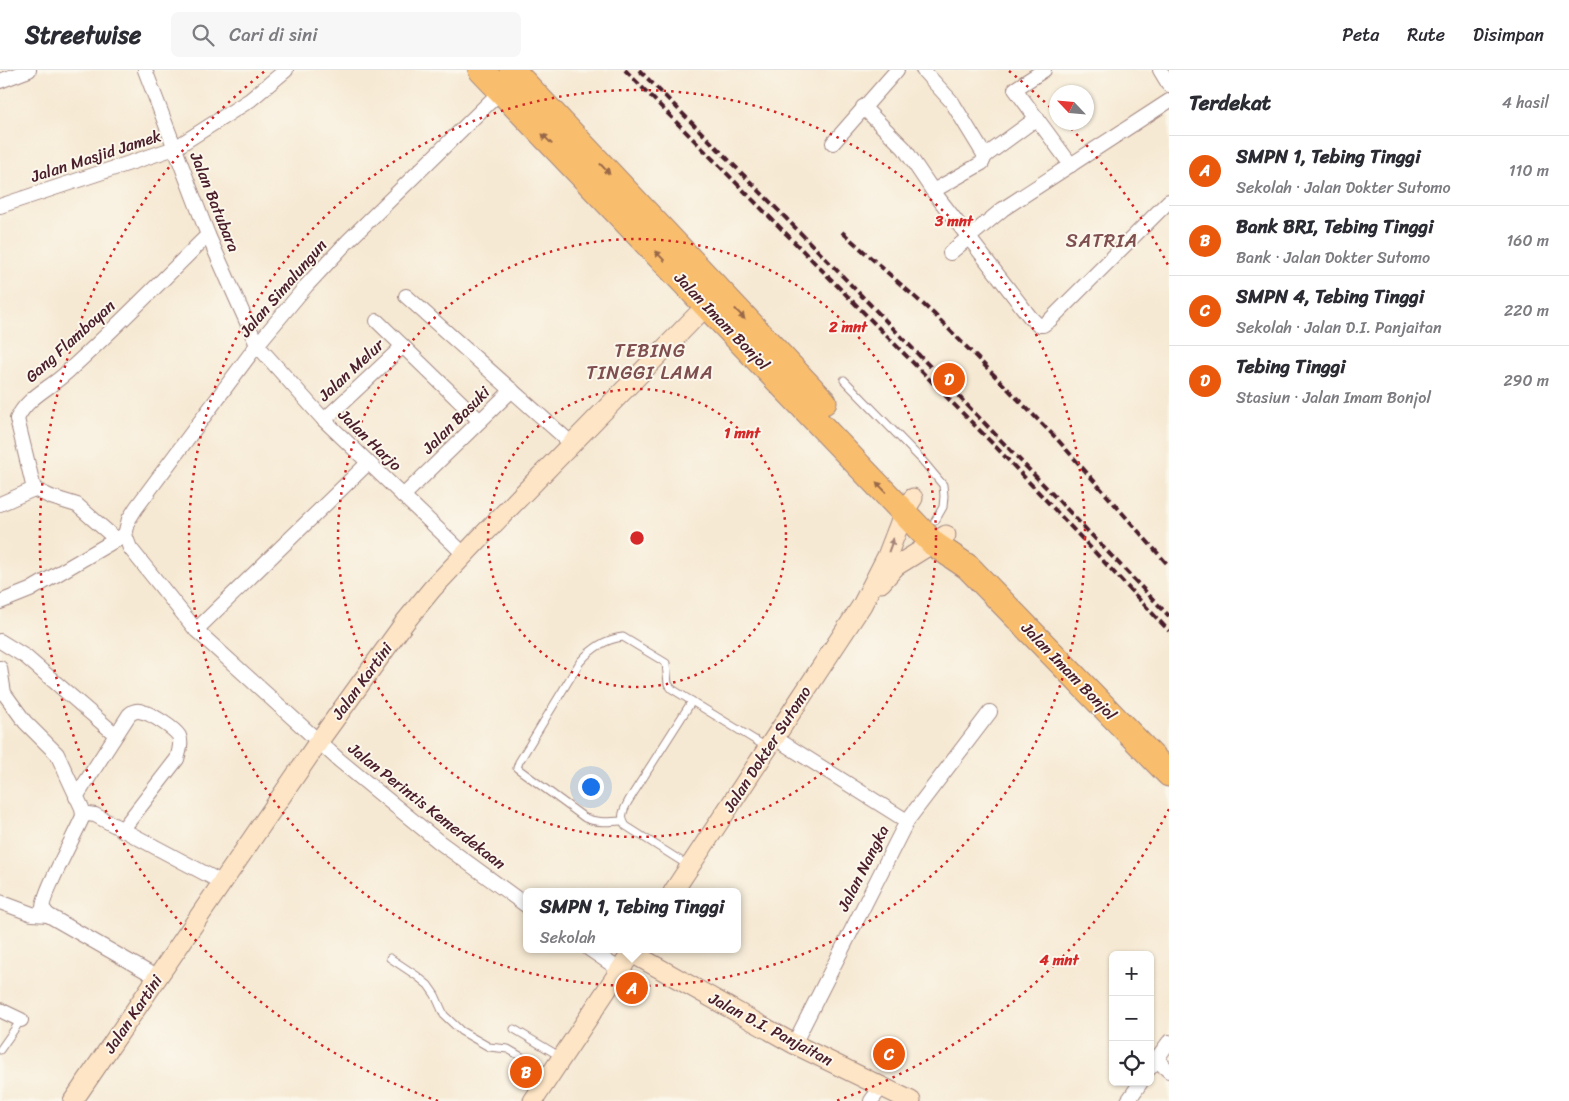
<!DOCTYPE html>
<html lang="id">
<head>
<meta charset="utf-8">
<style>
	body { margin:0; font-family:Sriracha,sans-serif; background:#f7f7f7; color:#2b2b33 }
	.controls { position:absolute; right:15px; bottom:15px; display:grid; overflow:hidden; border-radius:8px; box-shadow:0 1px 4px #0004 }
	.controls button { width:45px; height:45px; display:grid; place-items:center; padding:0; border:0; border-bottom:1px solid #e1e1e2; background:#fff; color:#2b2b33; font:25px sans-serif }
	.compass { position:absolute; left:1049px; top:15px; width:45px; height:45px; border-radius:50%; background:#fff; box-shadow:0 1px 4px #0004; rotate:296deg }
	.you { position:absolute; left:590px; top:716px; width:18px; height:18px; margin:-12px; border:4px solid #fff; border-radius:50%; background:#1a73e8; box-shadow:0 0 0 8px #1a73e833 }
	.badge { display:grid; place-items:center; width:32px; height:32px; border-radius:50%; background:#ea580c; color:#fff; font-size:16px; font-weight:700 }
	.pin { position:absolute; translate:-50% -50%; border:2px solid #fff; box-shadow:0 1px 5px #0006 }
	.popup { position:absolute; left:523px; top:818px; width:218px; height:65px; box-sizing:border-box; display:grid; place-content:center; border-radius:8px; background:#fff; filter:drop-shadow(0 1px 4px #0005); font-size:16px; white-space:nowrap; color:#7c7c81 }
	.popup b { font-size:19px; color:#2b2b33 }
	.popup::after { content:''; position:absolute; left:50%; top:100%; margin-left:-10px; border:10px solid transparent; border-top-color:#fff }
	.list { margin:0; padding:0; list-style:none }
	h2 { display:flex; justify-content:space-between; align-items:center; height:65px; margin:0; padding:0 20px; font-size:21px }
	h2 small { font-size:16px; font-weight:400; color:#7c7c81 }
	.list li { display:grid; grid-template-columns:32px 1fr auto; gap:15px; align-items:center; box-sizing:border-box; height:70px; padding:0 20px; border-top:1px solid #e1e1e2 }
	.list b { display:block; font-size:19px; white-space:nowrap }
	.list p { margin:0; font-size:16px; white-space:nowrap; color:#7c7c81 }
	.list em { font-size:16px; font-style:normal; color:#7c7c81 }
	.icon { flex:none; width:28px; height:28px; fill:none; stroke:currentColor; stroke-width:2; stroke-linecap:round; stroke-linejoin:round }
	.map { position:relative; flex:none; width:1169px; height:1031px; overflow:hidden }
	header { display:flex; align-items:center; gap:30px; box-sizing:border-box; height:70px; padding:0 25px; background:#fff; border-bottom:1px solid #e1e1e2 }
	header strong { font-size:24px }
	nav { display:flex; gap:28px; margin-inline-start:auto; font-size:18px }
	.search { width:350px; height:45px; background:#f7f7f7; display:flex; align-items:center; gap:12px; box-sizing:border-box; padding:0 18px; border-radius:8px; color:#7c7c81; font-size:19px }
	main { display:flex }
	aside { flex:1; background:#fff }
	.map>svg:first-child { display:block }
</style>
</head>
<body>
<header>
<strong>Streetwise</strong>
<div class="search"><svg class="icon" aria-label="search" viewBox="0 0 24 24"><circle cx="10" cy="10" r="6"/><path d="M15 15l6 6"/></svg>Cari di sini</div>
<nav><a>Peta</a><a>Rute</a><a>Disimpan</a></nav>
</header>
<main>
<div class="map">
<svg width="1169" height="1031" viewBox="0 0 1169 1031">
	<rect width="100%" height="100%" fill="#fbf7ec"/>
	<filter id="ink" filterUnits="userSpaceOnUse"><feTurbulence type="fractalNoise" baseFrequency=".02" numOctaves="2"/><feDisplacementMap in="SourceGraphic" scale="10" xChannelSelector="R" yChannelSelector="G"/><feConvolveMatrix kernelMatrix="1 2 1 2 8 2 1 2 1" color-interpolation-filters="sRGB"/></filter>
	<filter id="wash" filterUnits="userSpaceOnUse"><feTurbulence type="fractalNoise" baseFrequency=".0096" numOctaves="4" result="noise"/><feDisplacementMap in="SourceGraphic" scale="20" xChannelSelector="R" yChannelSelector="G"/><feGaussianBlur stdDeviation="1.12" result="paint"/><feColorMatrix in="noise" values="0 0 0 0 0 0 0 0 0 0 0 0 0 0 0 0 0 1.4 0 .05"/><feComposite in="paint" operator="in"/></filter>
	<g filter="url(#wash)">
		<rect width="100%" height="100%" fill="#f6e9d3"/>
	</g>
	<g filter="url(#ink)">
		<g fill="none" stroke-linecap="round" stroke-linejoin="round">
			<g stroke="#a0847f" stroke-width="9">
				<g id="lane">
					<polyline points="844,310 922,390 943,415 944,426 943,437 935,451"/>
					<path d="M 622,751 C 609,752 597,753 585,748 L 517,698 L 519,692 L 580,592 C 591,579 606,569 623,567 L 666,593 L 668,614 L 672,619 L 768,678"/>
					<path d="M 689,796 L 626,756 C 619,747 624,739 629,730 L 692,631"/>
					<polyline points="390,888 417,906 428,915 435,925 444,945 461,961 489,977 508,979 551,1004"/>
					<polyline points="514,959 561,987"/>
					<polyline points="0,980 21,950"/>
				</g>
			</g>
			<g stroke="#a0847f" stroke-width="16">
				<g id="street">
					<polyline points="145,0 208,165 257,275 324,350 465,485"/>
					<polyline points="923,0 952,32 985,86 982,93 933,121"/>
					<polyline points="1044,0 1015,19 1071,95"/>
					<polyline points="1160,0 1169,15"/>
					<polyline points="0,11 29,0"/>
					<polyline points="863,37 904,78 933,121 1030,247 1038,255 1043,255 1050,250 1169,131"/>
					<polyline points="833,73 897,0"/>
					<polyline points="985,86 1037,48"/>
					<polyline points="0,136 175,78 250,30 286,0"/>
					<polyline points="950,183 1003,139 1169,31"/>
					<polyline points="406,226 572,374"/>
					<polyline points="377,251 480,351"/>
					<polyline points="324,350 403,276"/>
					<polyline points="403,426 512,320"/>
					<polyline points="0,434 34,419"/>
					<polyline points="125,465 129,449 136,438 257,275 307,215 348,171 501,21"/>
					<polyline points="125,465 130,478 196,560 339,690 438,771 527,836"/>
					<path d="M 117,470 L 77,435 L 51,427 L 34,419 L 17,349 C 27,327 49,319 66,303 C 115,259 161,211 208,165"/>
					<polyline points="0,532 30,520 124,465"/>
					<polyline points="196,560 368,393"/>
					<polyline points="0,571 26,587 116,665"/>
					<path d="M 0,598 L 4,623 L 25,652 L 57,684 L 82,738 L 83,746 C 77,761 40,829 43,839 C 44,840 48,845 48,845 L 158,908"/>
					<polyline points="775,668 907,751"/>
					<path d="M 76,727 L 129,645 C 133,641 138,640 143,642 C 152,644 175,659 179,666 C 182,673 179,682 177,689 L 122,760"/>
					<polyline points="83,746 88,744 95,745 223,813"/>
					<polyline points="0,832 32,844 48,845"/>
					<polyline points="589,879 620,900"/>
					<polyline points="0,940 21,950"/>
					<polyline points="794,974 907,751 990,642"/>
					<polyline points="1156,989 1169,1001"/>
					<polyline points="1150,998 1169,972"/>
					<polyline points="871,1031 882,1016"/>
					<polyline points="1128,1031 1141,1012"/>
				</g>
			</g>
			<g stroke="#a0847f" stroke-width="21">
				<g id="secondary">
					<polyline points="881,513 896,496 946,465"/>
					<polyline points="673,822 862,535 887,486 904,442 913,428"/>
					<polyline points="632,883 794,974 911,1031"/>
					<polyline points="73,1031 319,671 405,552 432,519 480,468 707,235"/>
					<polyline points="533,1031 634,879"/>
				</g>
			</g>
			<g stroke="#a0847f" stroke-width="27">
				<g id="highway">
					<polyline points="481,0 934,474 968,497 1169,704"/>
					<polyline points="512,0 824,332"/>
				</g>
			</g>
			<use href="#lane" stroke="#fff" stroke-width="7"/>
			<use href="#street" stroke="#fff" stroke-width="14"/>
			<use href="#secondary" stroke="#fde5c5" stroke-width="19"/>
			<use href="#highway" stroke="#f9be6d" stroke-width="25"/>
			<g stroke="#4a1f2b" stroke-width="4" stroke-dasharray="8 4" stroke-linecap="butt">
				<polyline points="625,0 995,376 1169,561"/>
				<path d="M 639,0 C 819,179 994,363 1169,546"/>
				<polyline points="842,162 934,244 1057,369 1169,496"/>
			</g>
		</g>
		<defs><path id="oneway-solid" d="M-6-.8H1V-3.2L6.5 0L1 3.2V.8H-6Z" transform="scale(1.25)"/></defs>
		<g fill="#996749">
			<use href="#oneway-solid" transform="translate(547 69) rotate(-134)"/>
			<use href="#oneway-solid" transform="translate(605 99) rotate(47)"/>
			<use href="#oneway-solid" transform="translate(660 186) rotate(-134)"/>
			<use href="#oneway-solid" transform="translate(740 244) rotate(47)"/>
			<use href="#oneway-solid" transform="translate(881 417) rotate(-134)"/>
		</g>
		<use fill="#a48278" href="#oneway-solid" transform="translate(891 475) rotate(-70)"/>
	</g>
	<g fill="none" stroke="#d62828" stroke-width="2.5" stroke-dasharray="2.5 5">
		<circle cx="637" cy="468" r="149"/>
		<circle cx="637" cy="468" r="299"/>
		<circle cx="637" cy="468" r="448"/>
		<path d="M1169 739A597 597 0 0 1 836 1031M438 1031A597 597 0 0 1 265 1M1009 1A597 597 0 0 1 1055 42M1066 53A597 597 0 0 1 1169 197"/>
	</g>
	<g text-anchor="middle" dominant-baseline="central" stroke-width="4" stroke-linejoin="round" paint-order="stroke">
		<g font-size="16" fill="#4a1f2b" stroke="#fbf7ec">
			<text transform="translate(96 86) rotate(-18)">Jalan Masjid Jamek</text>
			<text transform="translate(215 132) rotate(68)">Jalan Batubara</text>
			<text transform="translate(283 218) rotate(-49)">Jalan Simalungun</text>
			<text transform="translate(722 251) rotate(46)">Jalan Imam Bonjol</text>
			<text transform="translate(70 271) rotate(-42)">Gang Flamboyan</text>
			<text transform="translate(351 300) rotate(-43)">Jalan Melur</text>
			<text transform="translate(456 350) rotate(-45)">Jalan Basuki</text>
			<text transform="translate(370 370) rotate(44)">Jalan Harjo</text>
			<text transform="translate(1069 601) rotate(46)">Jalan Imam Bonjol</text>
			<text transform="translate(362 611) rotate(-54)">Jalan Kartini</text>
			<text transform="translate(767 679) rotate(-57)">Jalan Dokter Sutomo</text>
			<text transform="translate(427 736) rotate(38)">Jalan Perintis Kemerdekaan</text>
			<text transform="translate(863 798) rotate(-63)">Jalan Nangka</text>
			<text transform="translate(133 944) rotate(-56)">Jalan Kartini</text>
			<text transform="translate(771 959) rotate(28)">Jalan D.I. Panjaitan</text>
		</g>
		<g font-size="19" letter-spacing="1" fill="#7e4f4e" stroke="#fbf7ec">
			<text x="1102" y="170">SATRIA</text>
			<text x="650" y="280">TEBING<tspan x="650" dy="22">TINGGI LAMA</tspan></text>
		</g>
	</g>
	<circle cx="637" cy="468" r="8" fill="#d62828" stroke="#fbf7ec" stroke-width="2.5"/>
	<g font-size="15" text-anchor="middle" font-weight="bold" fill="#d62828" stroke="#fbf7ec" stroke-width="4" stroke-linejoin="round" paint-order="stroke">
		<text x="954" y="156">3 mnt</text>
		<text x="848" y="262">2 mnt</text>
		<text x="742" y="368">1 mnt</text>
		<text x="1059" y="895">4 mnt</text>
	</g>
</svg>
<div class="controls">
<button>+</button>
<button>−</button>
<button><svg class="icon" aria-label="locate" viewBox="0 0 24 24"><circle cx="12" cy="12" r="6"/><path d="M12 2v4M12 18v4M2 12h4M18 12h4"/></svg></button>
</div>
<svg class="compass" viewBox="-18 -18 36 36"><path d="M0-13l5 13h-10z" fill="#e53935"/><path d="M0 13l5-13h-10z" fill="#7c7c81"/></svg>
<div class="you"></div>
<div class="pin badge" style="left:632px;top:918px">A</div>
<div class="popup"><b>SMPN 1, Tebing Tinggi</b>Sekolah</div>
<div class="pin badge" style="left:526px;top:1002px">B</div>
<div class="pin badge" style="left:889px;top:984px">C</div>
<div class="pin badge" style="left:949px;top:309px">D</div>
</div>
<aside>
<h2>Terdekat<small>4 hasil</small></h2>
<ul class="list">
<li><span class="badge">A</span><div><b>SMPN 1, Tebing Tinggi</b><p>Sekolah · Jalan Dokter Sutomo</p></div><em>110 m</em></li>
<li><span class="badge">B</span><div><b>Bank BRI, Tebing Tinggi</b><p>Bank · Jalan Dokter Sutomo</p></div><em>160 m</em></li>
<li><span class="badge">C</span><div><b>SMPN 4, Tebing Tinggi</b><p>Sekolah · Jalan D.I. Panjaitan</p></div><em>220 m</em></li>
<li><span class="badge">D</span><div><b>Tebing Tinggi</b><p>Stasiun · Jalan Imam Bonjol</p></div><em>290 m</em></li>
</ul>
</aside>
</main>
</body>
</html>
